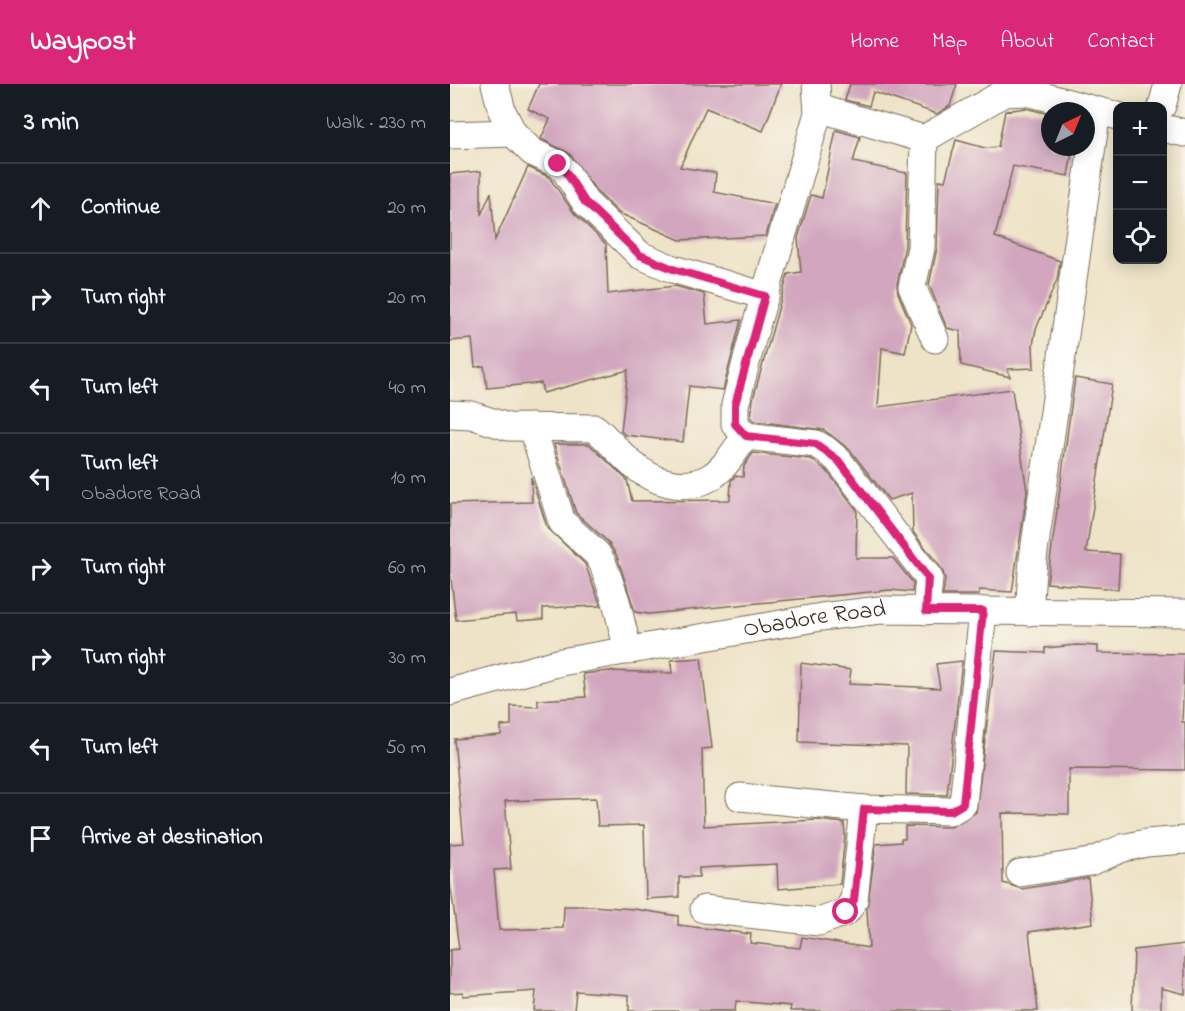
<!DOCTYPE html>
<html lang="en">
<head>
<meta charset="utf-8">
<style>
	body { margin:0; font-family:"Indie Flower",sans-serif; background:#20242c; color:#f1f3f6 }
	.controls { position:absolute; right:18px; top:18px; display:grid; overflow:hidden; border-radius:12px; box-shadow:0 3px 15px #0003 }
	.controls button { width:54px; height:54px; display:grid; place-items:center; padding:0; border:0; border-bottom:2px solid #363941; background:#171b24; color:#f1f3f6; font:30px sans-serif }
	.compass { position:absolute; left:591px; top:18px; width:54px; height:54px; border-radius:50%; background:#171b24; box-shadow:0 3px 15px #0003; rotate:43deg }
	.stop { position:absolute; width:18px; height:18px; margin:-14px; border:4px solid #db2777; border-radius:50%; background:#fff }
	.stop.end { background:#db2777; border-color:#fff; box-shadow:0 2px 6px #0008 }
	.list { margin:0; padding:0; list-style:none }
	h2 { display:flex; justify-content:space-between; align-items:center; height:78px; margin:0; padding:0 24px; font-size:26px }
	h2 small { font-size:20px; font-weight:400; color:#9ea1a6 }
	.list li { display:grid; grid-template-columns:39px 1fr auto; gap:18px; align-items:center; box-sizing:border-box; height:90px; padding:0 24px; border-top:2px solid #363941 }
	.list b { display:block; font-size:22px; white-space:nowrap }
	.list p { margin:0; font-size:20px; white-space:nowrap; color:#9ea1a6 }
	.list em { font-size:20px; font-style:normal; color:#9ea1a6 }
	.icon { flex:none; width:33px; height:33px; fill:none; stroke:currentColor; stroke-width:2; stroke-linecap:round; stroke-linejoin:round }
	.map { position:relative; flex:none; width:735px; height:927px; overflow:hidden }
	header { display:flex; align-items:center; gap:36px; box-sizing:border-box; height:84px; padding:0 30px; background:#db2777; color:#fff }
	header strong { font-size:28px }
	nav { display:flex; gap:33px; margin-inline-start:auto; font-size:21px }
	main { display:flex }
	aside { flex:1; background:#171b24 }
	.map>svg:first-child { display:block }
</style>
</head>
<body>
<header>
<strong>Waypost</strong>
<nav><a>Home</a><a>Map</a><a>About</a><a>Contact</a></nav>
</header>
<main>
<aside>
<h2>3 min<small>Walk · 230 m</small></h2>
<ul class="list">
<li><svg class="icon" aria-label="ahead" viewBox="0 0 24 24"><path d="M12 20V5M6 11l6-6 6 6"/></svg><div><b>Continue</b></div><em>20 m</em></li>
<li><svg class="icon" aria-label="right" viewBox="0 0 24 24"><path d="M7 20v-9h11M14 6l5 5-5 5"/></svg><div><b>Turn right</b></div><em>20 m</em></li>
<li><svg class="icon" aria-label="left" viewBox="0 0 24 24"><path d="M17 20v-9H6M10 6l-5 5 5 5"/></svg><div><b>Turn left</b></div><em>40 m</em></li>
<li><svg class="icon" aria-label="left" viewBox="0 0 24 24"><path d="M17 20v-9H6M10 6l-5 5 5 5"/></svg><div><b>Turn left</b><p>Obadore Road</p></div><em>10 m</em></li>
<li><svg class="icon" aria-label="right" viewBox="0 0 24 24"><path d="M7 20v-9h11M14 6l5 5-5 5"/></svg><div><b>Turn right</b></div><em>60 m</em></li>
<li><svg class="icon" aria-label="right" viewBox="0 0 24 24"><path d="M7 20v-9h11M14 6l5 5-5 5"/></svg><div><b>Turn right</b></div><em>30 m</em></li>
<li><svg class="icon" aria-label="left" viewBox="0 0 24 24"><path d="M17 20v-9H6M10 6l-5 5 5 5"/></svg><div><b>Turn left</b></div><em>50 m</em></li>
<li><svg class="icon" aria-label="arrive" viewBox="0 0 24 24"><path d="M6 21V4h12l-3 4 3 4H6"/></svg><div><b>Arrive at destination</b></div></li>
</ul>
</aside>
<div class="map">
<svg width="735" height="927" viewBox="0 0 735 927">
	<rect width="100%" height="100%" fill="#f7f3e8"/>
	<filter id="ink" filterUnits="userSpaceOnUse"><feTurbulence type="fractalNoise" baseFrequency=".0167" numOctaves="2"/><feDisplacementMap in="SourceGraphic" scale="12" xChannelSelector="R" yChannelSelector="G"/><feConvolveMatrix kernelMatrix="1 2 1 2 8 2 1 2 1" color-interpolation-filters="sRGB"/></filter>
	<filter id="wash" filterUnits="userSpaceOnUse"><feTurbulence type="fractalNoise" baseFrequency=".008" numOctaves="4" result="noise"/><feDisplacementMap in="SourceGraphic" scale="24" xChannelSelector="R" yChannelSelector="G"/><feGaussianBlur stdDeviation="1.35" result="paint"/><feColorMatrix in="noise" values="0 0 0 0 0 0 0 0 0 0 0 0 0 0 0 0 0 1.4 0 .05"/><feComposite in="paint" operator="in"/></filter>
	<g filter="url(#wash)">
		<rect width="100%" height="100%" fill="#eee3c7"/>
		<g id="blocks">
			<g fill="#d1a6be">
				<polygon points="89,0 331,0 313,47 256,24 230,83 266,89 264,108 325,120 316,152 230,156 169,129 147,108 119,69 91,55 100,35 78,25"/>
				<polygon points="400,0 507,0 500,22 487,30 423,8 419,22 395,16"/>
				<polygon points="575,24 600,30 600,63 623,63 618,92 563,82 545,153 610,177 607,196 586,245 583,261 584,284 558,285 560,293 511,281 510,247 497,244 479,201 487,164 489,96 495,97 506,56 535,64 548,63 555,27"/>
				<polygon points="386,46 410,53 403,78 457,89 455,162 447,200 448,209 461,240 455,269 432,264 428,323 562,305 577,408 562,508 529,506 529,511 493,511 495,495 492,485 463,448 462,409 439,416 400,366 374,346 304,337 301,334 303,315 338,190 351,188 348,154 361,111 372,114"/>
				<polygon points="78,83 99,93 124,129 156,160 158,210 225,202 254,210 257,240 291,236 273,306 239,302 233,358 175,351 171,347 178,286 93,309 91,299 37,304 34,282 25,283 22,255 0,257 0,90 31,87 31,131 41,108 45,156"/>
				<polygon points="625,294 662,300 636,468 670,470 668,505 597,499"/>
				<polygon points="104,360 139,360 177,396 182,417 280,416 281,397 285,392 293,393 294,382 303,369 361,375 377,387 407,426 406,474 443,474 463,499 462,508 440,506 199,530 185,528 167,472 158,458 126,429"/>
				<polygon points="81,393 97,443 135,480 151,522 93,524 93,535 67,537 66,530 6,536 0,487 0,420 82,418"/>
				<polygon points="627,561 648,562 648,569 735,570 732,638 735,638 735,686 619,685 619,730 552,729 553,799 572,805 638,794 643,839 579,848 588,927 340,927 341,922 286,917 285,927 179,927 179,911 126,907 124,927 84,927 86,907 13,912 13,908 0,909 0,866 9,865 0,796 0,760 14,759 4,655 51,651 51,642 61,641 61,622 88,623 88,616 136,613 133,590 159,587 222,589 221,576 251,574 262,664 252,665 254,742 367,736 394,739 395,751 390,800 328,805 327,780 249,784 249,793 229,793 229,813 196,815 194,741 148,742 146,714 55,717 61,785 44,786 49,846 113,844 114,822 141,822 184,825 228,832 228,841 301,850 300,859 350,864 352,853 419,864 417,825 426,760 451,758 451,755 455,755 455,742 501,743 526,728 546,567 595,569 595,564"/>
				<polygon points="512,577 497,711 456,710 457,662 349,658 351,579 401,586 399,600 490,604 486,580"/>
				<polygon points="735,860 735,910 711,904 711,927 682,927 684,866"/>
			</g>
		</g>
	</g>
	<g filter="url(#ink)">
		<use href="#blocks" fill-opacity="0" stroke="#7a6b59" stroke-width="1.5"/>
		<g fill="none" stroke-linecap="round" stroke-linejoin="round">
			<g stroke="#7a6b59" stroke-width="29">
				<g id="minor">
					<polyline points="45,0 52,27 63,49 82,68 108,80 116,88 135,118 190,171 223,185 315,212"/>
					<polyline points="366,0 368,29 303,252 285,321 285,340 296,352 366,360 375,365 388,376 479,494 476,527"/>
					<polyline points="712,22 718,0"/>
					<polyline points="368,24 474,55 554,9 577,8 668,32"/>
					<polyline points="712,44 735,49"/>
					<polyline points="0,51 63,49"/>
					<polyline points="474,55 471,164 462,203 485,255"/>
					<path d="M 0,330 L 21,331 L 58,343 L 145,344 C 158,355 169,369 182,380 C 203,398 233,408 259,394 C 275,385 285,366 296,352"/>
					<polyline points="82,343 112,438 147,470 153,480 166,517 178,567"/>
					<polyline points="579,528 583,475 647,27"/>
					<path id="s1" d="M 0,608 L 111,578 L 371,533 L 430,526 L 735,529"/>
					<polyline points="290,713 414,725 501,727 513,720 533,527"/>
					<polyline points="570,789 640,778 673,764 696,759 735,756"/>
					<polyline points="254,825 369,838 396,828 404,816 414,725"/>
				</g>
			</g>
			<use href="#minor" stroke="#fff" stroke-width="27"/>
		</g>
	</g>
	<g fill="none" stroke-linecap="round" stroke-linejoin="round" filter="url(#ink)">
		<polyline stroke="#db2777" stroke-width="8" points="108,80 116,88 135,118 190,171 223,185 315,212 285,321 285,340 296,352 366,360 388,376 478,494 476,527 533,527 513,720 501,727 414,725 404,816 396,828"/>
	</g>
	<g text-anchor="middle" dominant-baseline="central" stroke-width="6" stroke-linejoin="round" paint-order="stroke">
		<g font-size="24" fill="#3b2a1e" stroke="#f7f3e8">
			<text stroke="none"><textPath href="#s1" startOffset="372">Obadore Road</textPath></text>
		</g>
	</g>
</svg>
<div class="controls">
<button>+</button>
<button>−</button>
<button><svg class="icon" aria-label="locate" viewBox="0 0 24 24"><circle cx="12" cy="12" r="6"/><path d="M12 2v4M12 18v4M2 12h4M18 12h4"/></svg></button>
</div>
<svg class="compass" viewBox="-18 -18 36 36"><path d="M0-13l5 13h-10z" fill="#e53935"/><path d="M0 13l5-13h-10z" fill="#9ea1a6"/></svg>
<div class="stop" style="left:396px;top:828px"></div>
<div class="stop end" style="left:108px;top:80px"></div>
</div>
</main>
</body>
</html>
